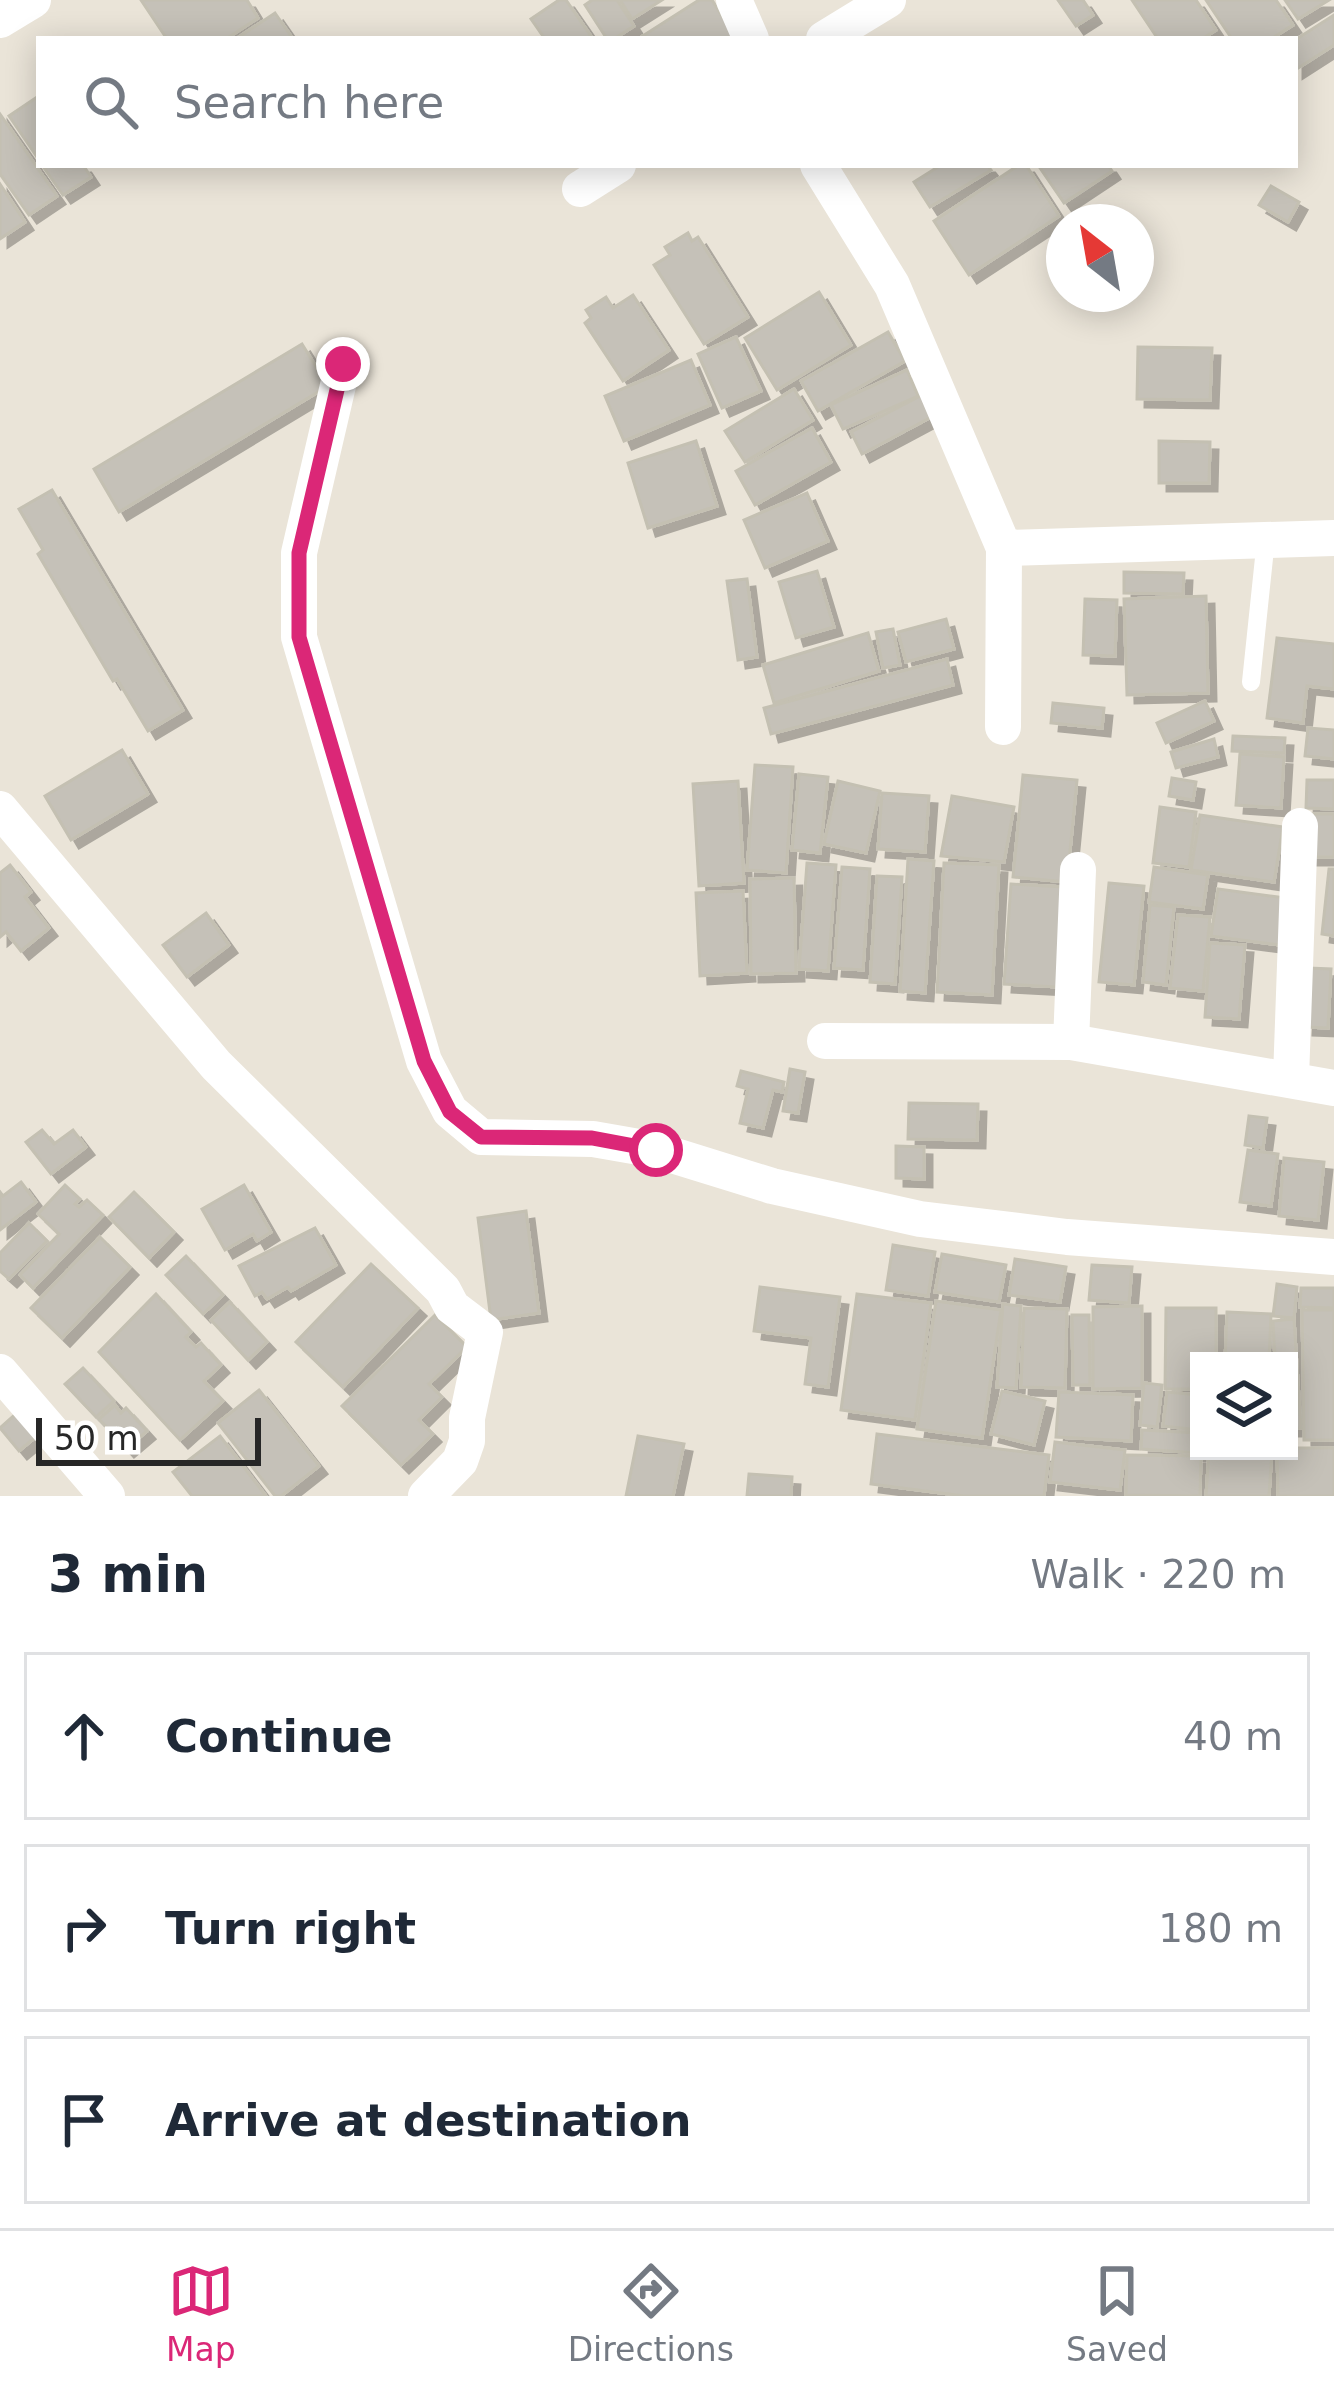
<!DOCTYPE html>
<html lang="en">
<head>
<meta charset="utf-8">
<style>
	body { margin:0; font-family:"DejaVu Sans",sans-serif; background:#f2f2f3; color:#1f2937 }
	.controls { position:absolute; right:36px; bottom:36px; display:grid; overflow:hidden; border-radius:0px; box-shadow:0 6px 30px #0003 }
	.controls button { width:108px; height:108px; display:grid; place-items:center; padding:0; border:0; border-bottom:3px solid #e0e1e3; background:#fff; color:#1f2937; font:60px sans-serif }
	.compass { position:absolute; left:1046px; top:204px; width:108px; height:108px; border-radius:50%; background:#fff; box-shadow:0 6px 30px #0003; rotate:329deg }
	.scale { position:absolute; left:36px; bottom:30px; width:225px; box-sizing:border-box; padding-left:12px; border:6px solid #272727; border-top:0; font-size:33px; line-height:42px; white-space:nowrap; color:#272727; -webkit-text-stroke:9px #fff; paint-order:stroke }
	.stop { position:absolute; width:36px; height:36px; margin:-27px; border:9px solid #db2777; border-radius:50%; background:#fff }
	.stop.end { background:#db2777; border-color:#fff; box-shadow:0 3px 12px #0008 }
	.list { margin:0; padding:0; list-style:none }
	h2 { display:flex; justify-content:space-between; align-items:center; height:156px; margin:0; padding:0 48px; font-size:51px }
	h2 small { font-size:39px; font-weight:400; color:#747a83 }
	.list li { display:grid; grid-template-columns:78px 1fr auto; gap:36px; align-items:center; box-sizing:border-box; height:168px; margin:0 24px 24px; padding:0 24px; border:3px solid #e0e1e3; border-radius:0px }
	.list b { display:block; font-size:45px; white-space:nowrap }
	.list em { font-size:39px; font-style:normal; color:#747a83 }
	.icon { flex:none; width:66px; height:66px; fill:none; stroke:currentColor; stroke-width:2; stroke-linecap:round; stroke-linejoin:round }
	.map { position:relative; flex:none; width:1334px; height:1496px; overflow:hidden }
	.search { position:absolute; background:#fff; box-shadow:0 6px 30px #0003; left:36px; right:36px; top:36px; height:132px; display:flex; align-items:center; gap:30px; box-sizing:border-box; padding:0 42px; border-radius:0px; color:#747a83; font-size:45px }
	.sheet { height:732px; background:#fff }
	nav { display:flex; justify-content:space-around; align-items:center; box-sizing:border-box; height:168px; border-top:3px solid #e0e1e3; background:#fff; font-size:33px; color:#747a83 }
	nav a { display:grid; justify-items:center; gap:6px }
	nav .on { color:#db2777 }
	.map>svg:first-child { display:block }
</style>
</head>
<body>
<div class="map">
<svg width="1334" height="1496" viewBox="0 0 1334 1496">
	<defs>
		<filter id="shadow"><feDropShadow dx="8" dy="8" stdDeviation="0" flood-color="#0004"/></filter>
	</defs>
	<rect width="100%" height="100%" fill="#eae4d8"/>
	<g fill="#c5c1b8" stroke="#c4c0b2" stroke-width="3" filter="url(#shadow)">
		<polygon points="141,0 247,0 258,18 226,39 167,39"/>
		<polygon points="559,0 566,0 593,39 545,39 531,19"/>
		<polygon points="592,0 617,0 634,26 614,39 607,39 585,5"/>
		<polygon points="620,0 662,0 632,19"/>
		<polygon points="699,0 712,0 737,39 638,39"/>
		<polygon points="1058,0 1083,0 1093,15 1076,26"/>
		<polygon points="1132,0 1196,0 1216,30 1202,39 1158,39"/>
		<polygon points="1206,0 1276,0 1293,25 1271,39 1232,39"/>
		<polygon points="1285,0 1329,0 1298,19"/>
		<polygon points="275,13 293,39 236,39"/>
		<polygon points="1334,15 1334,45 1295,70 1295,40"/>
		<polygon points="37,97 39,100 39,160 9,116"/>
		<polygon points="0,114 57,196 29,215 0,174"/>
		<polygon points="42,165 83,165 91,177 63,195"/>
		<polygon points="941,165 987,165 991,170 930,207 914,182"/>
		<polygon points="1019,165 1026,165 1059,216 969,275 934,221"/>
		<polygon points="1038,165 1108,165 1112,171 1064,203"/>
		<polygon points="0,184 25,222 0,239"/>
		<polygon points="1271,186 1299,202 1288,222 1259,205"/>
		<polygon points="688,233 692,241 698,237 748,317 704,344 654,265 670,255 665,247"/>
		<polygon points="819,292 851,345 777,390 745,338"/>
		<polygon points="633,295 669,350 623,381 585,323 591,318 586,310 606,297 613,308"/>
		<polygon points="888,332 905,361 818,411 801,381"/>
		<polygon points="736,337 761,391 722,408 698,354"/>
		<polygon points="302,344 328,386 119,512 94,469"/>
		<polygon points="1138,347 1212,348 1210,400 1137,399"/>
		<polygon points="691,360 710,405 624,441 605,396"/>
		<polygon points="907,370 918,396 843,429 831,405"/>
		<polygon points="794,389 813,420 745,462 725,431"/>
		<polygon points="926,393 937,414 862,454 851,432"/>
		<polygon points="812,428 831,462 755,505 736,471"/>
		<polygon points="696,441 717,506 648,528 628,463"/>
		<polygon points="1159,441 1210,442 1209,483 1159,483"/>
		<polygon points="52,490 183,710 148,731 117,679 113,681 38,554 43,550 19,509"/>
		<polygon points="807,493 828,541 765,568 744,520"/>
		<polygon points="817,571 834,627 796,638 779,582"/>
		<polygon points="1124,572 1184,573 1183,594 1124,593"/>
		<polygon points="747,579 757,657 738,660 727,581"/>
		<polygon points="1206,596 1208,693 1127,695 1124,599"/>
		<polygon points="1085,599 1117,600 1115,656 1083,655"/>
		<polygon points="946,619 954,649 906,662 898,632"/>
		<polygon points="893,629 900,665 883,668 876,632"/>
		<polygon points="868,633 879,671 774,703 763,665"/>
		<polygon points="1277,638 1334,644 1334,689 1307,686 1303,723 1267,718"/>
		<polygon points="947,659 953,685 771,734 764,708"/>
		<polygon points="1205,701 1214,721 1166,743 1157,723"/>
		<polygon points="1053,703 1104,708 1102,728 1051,723"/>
		<polygon points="1308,728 1334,730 1334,759 1305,756"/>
		<polygon points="1233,736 1285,738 1284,753 1232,751"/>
		<polygon points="1214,739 1218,757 1176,768 1171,752"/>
		<polygon points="122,750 148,794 71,840 45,796"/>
		<polygon points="1240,754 1284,757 1281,808 1236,805"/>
		<polygon points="755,765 793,767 786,873 747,870"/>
		<polygon points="799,774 828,777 820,853 792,850"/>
		<polygon points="1023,775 1077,780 1067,882 1013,877"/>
		<polygon points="1172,778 1196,782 1193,800 1169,796"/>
		<polygon points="1307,780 1334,780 1334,809 1306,808"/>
		<polygon points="738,781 744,883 699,886 693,784"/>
		<polygon points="838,781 880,791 866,853 824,844"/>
		<polygon points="882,793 929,796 925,852 878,849"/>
		<polygon points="952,796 1014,807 1004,862 941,856"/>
		<polygon points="1160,807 1196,812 1189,867 1153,863"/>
		<rect x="1308" y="814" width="26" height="43"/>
		<polygon points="1200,815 1283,827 1274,882 1191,870"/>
		<polygon points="908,859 934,861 925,993 900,991"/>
		<polygon points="807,863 836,865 828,971 799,969"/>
		<polygon points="944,863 999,865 992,995 937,992"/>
		<polygon points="10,865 31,892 25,897 49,928 21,951 6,932 0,937 0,873"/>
		<polygon points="842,867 870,869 863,970 834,968"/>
		<polygon points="1154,867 1208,875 1203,909 1149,902"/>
		<polygon points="1329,869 1334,869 1334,936 1322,934"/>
		<polygon points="877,876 902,877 895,984 870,982"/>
		<polygon points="794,878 796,973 751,974 750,879"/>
		<polygon points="1109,883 1144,886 1134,985 1099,982"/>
		<polygon points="1011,884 1064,887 1057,987 1004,984"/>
		<polygon points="1218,889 1286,898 1280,945 1211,936"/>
		<polygon points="743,891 747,973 700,976 696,893"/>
		<polygon points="1150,905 1174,907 1166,985 1143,982"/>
		<polygon points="206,913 229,945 187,977 163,945"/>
		<polygon points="1178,915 1210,917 1203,991 1170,988"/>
		<polygon points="1210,943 1245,945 1239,1019 1205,1017"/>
		<polygon points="1308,968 1331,969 1328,1028 1305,1027"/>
		<polygon points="790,1069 805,1072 798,1113 783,1111"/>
		<polygon points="741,1071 784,1082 782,1092 773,1090 763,1128 740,1123 748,1089 737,1086"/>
		<polygon points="909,1103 978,1104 977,1140 908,1139"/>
		<polygon points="1249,1116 1267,1118 1263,1148 1245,1145"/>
		<polygon points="42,1130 54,1144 73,1130 86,1147 51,1174 26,1142"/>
		<polygon points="896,1146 924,1147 924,1179 896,1178"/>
		<polygon points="1248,1150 1278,1154 1271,1206 1240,1202"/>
		<polygon points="1284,1158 1324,1162 1318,1220 1279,1216"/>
		<polygon points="21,1182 36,1202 0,1230 0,1192 3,1196"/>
		<polygon points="65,1185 80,1199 75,1204 79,1207 87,1200 103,1215 33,1288 20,1275 59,1234 38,1214"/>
		<polygon points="244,1185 271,1232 257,1241 253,1234 225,1250 202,1209"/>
		<polygon points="134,1192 174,1232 149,1258 109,1217"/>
		<polygon points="526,1211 539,1313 491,1320 478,1218"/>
		<polygon points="29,1223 47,1241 9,1279 0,1271 0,1253"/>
		<polygon points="315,1228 336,1265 291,1291 288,1287 267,1299 262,1292 255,1296 239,1266"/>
		<polygon points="100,1237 130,1267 62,1338 31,1308"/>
		<polygon points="893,1245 935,1252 928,1296 886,1290"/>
		<polygon points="942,1254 1006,1265 999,1302 935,1292"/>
		<polygon points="186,1256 223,1295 203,1314 166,1275"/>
		<polygon points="1015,1259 1066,1267 1060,1302 1009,1295"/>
		<polygon points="371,1264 418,1308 343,1387 296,1342"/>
		<polygon points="1092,1265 1132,1267 1129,1303 1089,1300"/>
		<polygon points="1277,1284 1297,1287 1294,1318 1273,1316"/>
		<polygon points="760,1287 840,1297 828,1387 805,1384 811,1338 754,1331"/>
		<polygon points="1301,1288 1334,1288 1334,1308 1300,1307"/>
		<polygon points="156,1294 191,1332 186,1337 196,1347 201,1343 221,1365 204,1381 223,1401 180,1440 99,1352"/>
		<polygon points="857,1294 931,1303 915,1420 841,1410"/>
		<polygon points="936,1301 1001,1310 982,1438 917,1429"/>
		<polygon points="230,1302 267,1342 248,1360 211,1320"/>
		<polygon points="1003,1304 1021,1306 1016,1388 997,1387"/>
		<polygon points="1142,1306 1142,1388 1093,1389 1093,1307"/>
		<polygon points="1024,1308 1067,1309 1065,1388 1021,1387"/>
		<polygon points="1166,1308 1216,1308 1216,1361 1199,1361 1199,1389 1165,1389"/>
		<polygon points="1302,1310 1334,1310 1334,1440 1304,1440"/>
		<polygon points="1227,1312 1271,1314 1269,1361 1225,1361"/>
		<polygon points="435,1315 467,1347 429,1384 442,1397 419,1420 433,1434 401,1465 342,1406"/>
		<polygon points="1072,1315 1089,1315 1090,1385 1073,1385"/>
		<polygon points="1294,1319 1301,1428 1289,1428 1289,1361 1275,1361 1273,1321"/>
		<polygon points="83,1368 114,1401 96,1417 65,1384"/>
		<polygon points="1144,1383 1162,1385 1157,1427 1140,1425"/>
		<polygon points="259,1390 319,1466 281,1496 275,1496 218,1423"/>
		<polygon points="1002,1391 1045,1401 1034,1445 991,1434"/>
		<polygon points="1059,1392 1133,1395 1131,1441 1056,1437"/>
		<polygon points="1167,1392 1199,1395 1199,1430 1163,1426"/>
		<polygon points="115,1405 121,1413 126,1408 147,1431 126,1449 99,1419"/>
		<polygon points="18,1412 37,1436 19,1451 0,1428"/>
		<polygon points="1142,1430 1199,1433 1199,1453 1141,1449"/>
		<polygon points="877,1434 1049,1455 1044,1496 964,1496 871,1484"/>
		<polygon points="220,1436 266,1496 192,1496 173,1472"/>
		<polygon points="638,1436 684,1444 673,1496 626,1496"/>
		<polygon points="1055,1442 1125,1450 1120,1490 1050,1482"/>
		<polygon points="1289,1448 1334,1448 1334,1496 1278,1496 1277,1451"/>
		<polygon points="1209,1451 1272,1451 1269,1496 1206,1496"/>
		<polygon points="1127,1455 1201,1456 1200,1496 1126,1495"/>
		<polygon points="749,1474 792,1477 791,1496 747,1496"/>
	</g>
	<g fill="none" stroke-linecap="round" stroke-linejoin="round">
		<polyline stroke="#fff" stroke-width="18" points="1251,682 1266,539"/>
		<g stroke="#fff" stroke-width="36">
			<polyline points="734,0 751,39"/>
			<polyline points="0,20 33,0"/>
			<polyline points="824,39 888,0"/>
			<polyline points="818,165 892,285 1004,548 1003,727"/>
			<polyline points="580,189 618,165"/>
			<polyline points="343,364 299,553 299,637 424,1061 450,1111 481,1137 593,1139 656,1150 772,1186 920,1219 1067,1237 1334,1257"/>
			<polyline points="1004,548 1334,538"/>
			<polyline points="0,809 216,1065 443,1290 452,1307 485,1332 467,1418 467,1441 460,1461 426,1496"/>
			<polyline points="825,1041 1071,1042 1334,1088"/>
			<polyline points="1071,1042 1078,870"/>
			<polyline points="1291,1078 1300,826"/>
			<polyline points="0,1372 107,1496"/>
		</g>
	</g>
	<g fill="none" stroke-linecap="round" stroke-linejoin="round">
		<polyline stroke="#db2777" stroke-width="15" points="343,364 299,553 299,637 424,1061 450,1112 481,1137 592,1138 656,1150"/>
	</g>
</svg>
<div class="controls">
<button><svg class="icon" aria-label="layers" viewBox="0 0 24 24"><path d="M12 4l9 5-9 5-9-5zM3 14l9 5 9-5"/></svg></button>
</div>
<svg class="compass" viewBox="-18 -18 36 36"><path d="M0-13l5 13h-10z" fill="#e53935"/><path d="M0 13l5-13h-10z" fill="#747a83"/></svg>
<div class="scale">50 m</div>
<div class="stop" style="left:656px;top:1150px"></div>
<div class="stop end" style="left:343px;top:364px"></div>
<div class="search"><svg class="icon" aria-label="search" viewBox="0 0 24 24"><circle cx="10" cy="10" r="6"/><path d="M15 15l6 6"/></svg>Search here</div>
</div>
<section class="sheet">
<h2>3 min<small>Walk · 220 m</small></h2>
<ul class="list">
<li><svg class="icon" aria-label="ahead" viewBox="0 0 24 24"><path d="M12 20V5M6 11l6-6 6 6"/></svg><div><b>Continue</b></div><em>40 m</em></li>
<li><svg class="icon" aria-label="right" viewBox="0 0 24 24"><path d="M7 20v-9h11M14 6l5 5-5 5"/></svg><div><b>Turn right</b></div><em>180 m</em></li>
<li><svg class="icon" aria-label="arrive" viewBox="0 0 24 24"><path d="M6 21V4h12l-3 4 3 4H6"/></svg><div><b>Arrive at destination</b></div></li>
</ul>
</section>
<nav>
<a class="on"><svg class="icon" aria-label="map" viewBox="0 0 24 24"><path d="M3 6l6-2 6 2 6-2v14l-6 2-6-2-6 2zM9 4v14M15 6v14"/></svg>Map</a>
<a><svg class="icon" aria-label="directions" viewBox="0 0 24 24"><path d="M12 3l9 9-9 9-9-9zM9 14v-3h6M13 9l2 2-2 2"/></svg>Directions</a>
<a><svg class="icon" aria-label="saved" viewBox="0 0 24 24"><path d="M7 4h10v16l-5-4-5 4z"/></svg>Saved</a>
</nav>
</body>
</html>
